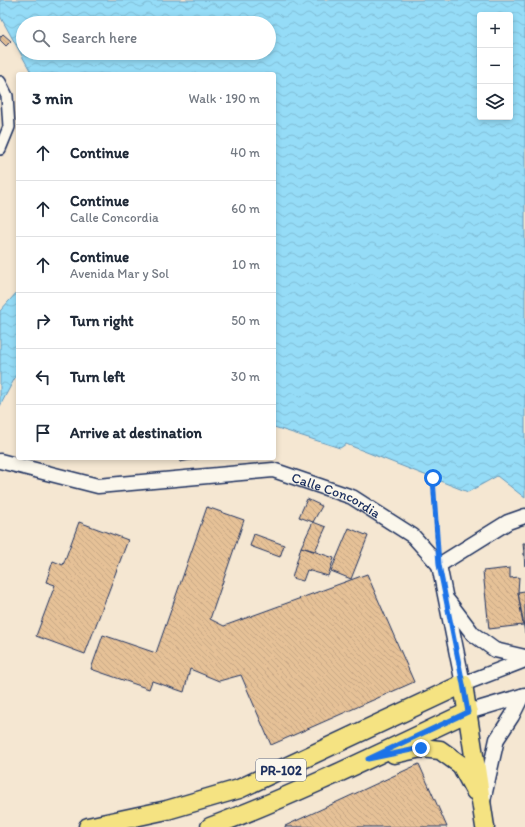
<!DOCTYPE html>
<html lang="en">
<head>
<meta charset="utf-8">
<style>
	body { margin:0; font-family:Itim,sans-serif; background:#f6f6f7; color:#1f2937 }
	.controls { position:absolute; right:12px; top:12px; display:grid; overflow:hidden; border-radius:4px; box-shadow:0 2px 6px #0003 }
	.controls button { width:36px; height:36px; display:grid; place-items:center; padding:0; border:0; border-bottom:1px solid #e0e1e3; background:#fff; color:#1f2937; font:20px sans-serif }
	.stop { position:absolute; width:12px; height:12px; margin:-9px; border:3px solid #1a73e8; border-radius:50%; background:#fff }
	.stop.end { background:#1a73e8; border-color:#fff; box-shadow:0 1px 4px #0008 }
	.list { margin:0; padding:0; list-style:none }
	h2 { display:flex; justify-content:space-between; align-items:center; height:52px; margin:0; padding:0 16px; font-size:17px }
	h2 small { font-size:13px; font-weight:400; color:#747a83 }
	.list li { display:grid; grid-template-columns:26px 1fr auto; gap:12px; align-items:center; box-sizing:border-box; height:56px; padding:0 16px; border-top:1px solid #e0e1e3 }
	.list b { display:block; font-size:15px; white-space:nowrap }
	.list p { margin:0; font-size:13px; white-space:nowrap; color:#747a83 }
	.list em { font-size:13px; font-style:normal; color:#747a83 }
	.icon { flex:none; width:22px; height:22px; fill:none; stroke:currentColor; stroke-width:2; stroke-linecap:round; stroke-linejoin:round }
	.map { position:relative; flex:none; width:525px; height:827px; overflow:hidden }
	.search { position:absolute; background:#fff; box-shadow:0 2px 6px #0003; left:16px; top:16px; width:260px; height:44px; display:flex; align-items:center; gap:10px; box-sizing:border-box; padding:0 14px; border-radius:22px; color:#747a83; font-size:15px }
	.panel { position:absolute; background:#fff; box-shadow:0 2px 6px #0003; left:16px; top:72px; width:260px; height:388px; border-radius:4px }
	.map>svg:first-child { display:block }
</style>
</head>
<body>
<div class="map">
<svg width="525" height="827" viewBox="0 0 525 827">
	<defs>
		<pattern id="water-waves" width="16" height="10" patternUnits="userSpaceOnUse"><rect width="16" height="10" fill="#95dcf7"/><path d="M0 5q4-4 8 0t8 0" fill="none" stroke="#80bdd6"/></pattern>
		<pattern id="building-back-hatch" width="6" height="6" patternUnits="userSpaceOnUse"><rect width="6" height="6" fill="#e6c197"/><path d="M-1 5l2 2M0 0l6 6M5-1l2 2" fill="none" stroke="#c5a685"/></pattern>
	</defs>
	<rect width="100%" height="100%" fill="#f5e7d2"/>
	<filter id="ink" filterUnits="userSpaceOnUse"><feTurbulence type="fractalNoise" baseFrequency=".025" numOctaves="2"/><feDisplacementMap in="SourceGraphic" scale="8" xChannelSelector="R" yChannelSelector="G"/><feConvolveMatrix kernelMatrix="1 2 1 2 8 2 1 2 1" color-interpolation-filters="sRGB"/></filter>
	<g filter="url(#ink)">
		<g fill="url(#water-waves)" stroke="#6497ba" fill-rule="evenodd">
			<path d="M 0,0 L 525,0 L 525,498 L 497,476 L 468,492 L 346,444 L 340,448 L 274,427 L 274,74 L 32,74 L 0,16 ZM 480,15 L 510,15 L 510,117 L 480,117 ZM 23,23 L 269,23 L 269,53 L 23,53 Z"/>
			<polygon points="18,291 18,372 0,406 0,311"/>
		</g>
		<g fill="url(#building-back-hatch)" stroke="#1b2f5e">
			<polygon points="3,34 11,41 6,46 0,40 0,37"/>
			<polygon points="179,458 201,458 180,462"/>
			<polygon points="307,499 322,506 313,522 299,517"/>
			<polygon points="207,507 244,520 210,619 224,626 367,574 414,682 271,745 241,675 219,681 190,669 184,692 152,681 149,689 91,669 103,635 156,653"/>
			<polygon points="79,522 128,540 85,654 36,636 55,585 46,582 53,561 63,565"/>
			<polygon points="313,522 326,527 315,551 301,547"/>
			<polygon points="349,528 368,536 351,579 331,571"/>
			<polygon points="254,534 284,545 280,557 250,546"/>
			<polygon points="523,543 525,543 525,566"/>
			<polygon points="301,547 334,558 328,576 307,570 303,581 292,578"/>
			<polygon points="510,568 510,578 519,577 518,592 523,625 489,629 483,571"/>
			<polygon points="525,591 525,633 518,592"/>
			<polygon points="419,764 447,827 285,827 285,826"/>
		</g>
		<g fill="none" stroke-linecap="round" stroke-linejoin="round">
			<g stroke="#1b2f5e" stroke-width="14">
				<polyline id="minor" points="0,82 7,96 9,127 0,149"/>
			</g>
			<g stroke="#1b2f5e" stroke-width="17">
				<g id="tertiary">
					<path id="s1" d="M 0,461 L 98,486 L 273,470 L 352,497 L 413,536 L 439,565 L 463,684 L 525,660"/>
					<polyline points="439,565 508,522 525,516"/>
					<polyline points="448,601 473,634 495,650 525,657"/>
					<polyline points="468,712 525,695"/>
					<polyline points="483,801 497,739 512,716 522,696"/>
				</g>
			</g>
			<g stroke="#1b2f5e" stroke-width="21">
				<g id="primary">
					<polyline points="394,754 421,748 440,750 461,765 475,791"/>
					<polyline points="88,827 167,810 239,789 463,684 485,827"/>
					<path d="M 210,827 C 298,794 383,752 468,712"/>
				</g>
			</g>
			<polyline stroke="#1b2f5e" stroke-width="2.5" stroke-dasharray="4 3" stroke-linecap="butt" points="433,478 437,543"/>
			<use href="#minor" stroke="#fbf7ec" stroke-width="11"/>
			<use href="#tertiary" stroke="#fbf7ec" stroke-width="14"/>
			<use href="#primary" stroke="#f5e382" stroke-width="18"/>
		</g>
	</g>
	<g fill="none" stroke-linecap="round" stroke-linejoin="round" filter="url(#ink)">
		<polyline stroke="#1a73e8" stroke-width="5" points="421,748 368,759 468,712 463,684 439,565 433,478"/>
	</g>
	<g text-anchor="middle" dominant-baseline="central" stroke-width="3" stroke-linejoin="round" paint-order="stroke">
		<rect fill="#fbf7ec" stroke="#5e6b89" stroke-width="1" x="256" y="759" width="50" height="22" rx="3"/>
		<g font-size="13" font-weight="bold" fill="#1b2f5e">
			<text x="281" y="770">PR-102</text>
		</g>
		<g font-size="14" fill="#1b2f5e" stroke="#fbf7ec">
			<text stroke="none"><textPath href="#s1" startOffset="345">Calle Concordia</textPath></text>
		</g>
	</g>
</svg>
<div class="controls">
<button>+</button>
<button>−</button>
<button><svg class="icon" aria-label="layers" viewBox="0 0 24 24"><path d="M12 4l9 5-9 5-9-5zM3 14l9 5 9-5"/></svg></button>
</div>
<div class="stop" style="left:433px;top:478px"></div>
<div class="stop end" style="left:421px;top:748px"></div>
<div class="search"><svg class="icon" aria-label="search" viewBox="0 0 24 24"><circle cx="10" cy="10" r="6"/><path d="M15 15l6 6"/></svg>Search here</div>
<section class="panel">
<h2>3 min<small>Walk · 190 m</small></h2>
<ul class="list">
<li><svg class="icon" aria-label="ahead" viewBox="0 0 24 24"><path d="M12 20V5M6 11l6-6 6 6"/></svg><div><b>Continue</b></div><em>40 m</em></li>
<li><svg class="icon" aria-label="ahead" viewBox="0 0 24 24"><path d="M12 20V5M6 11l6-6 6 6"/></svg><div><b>Continue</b><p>Calle Concordia</p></div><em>60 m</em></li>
<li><svg class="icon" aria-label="ahead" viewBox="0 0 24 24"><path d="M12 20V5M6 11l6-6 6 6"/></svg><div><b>Continue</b><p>Avenida Mar y Sol</p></div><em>10 m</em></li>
<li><svg class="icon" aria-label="right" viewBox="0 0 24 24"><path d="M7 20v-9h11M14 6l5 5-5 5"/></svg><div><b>Turn right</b></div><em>50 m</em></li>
<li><svg class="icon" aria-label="left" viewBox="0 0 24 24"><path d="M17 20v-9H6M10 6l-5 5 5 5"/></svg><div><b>Turn left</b></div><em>30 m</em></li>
<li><svg class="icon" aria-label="arrive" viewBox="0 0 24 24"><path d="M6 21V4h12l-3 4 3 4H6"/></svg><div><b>Arrive at destination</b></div></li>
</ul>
</section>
</div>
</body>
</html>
